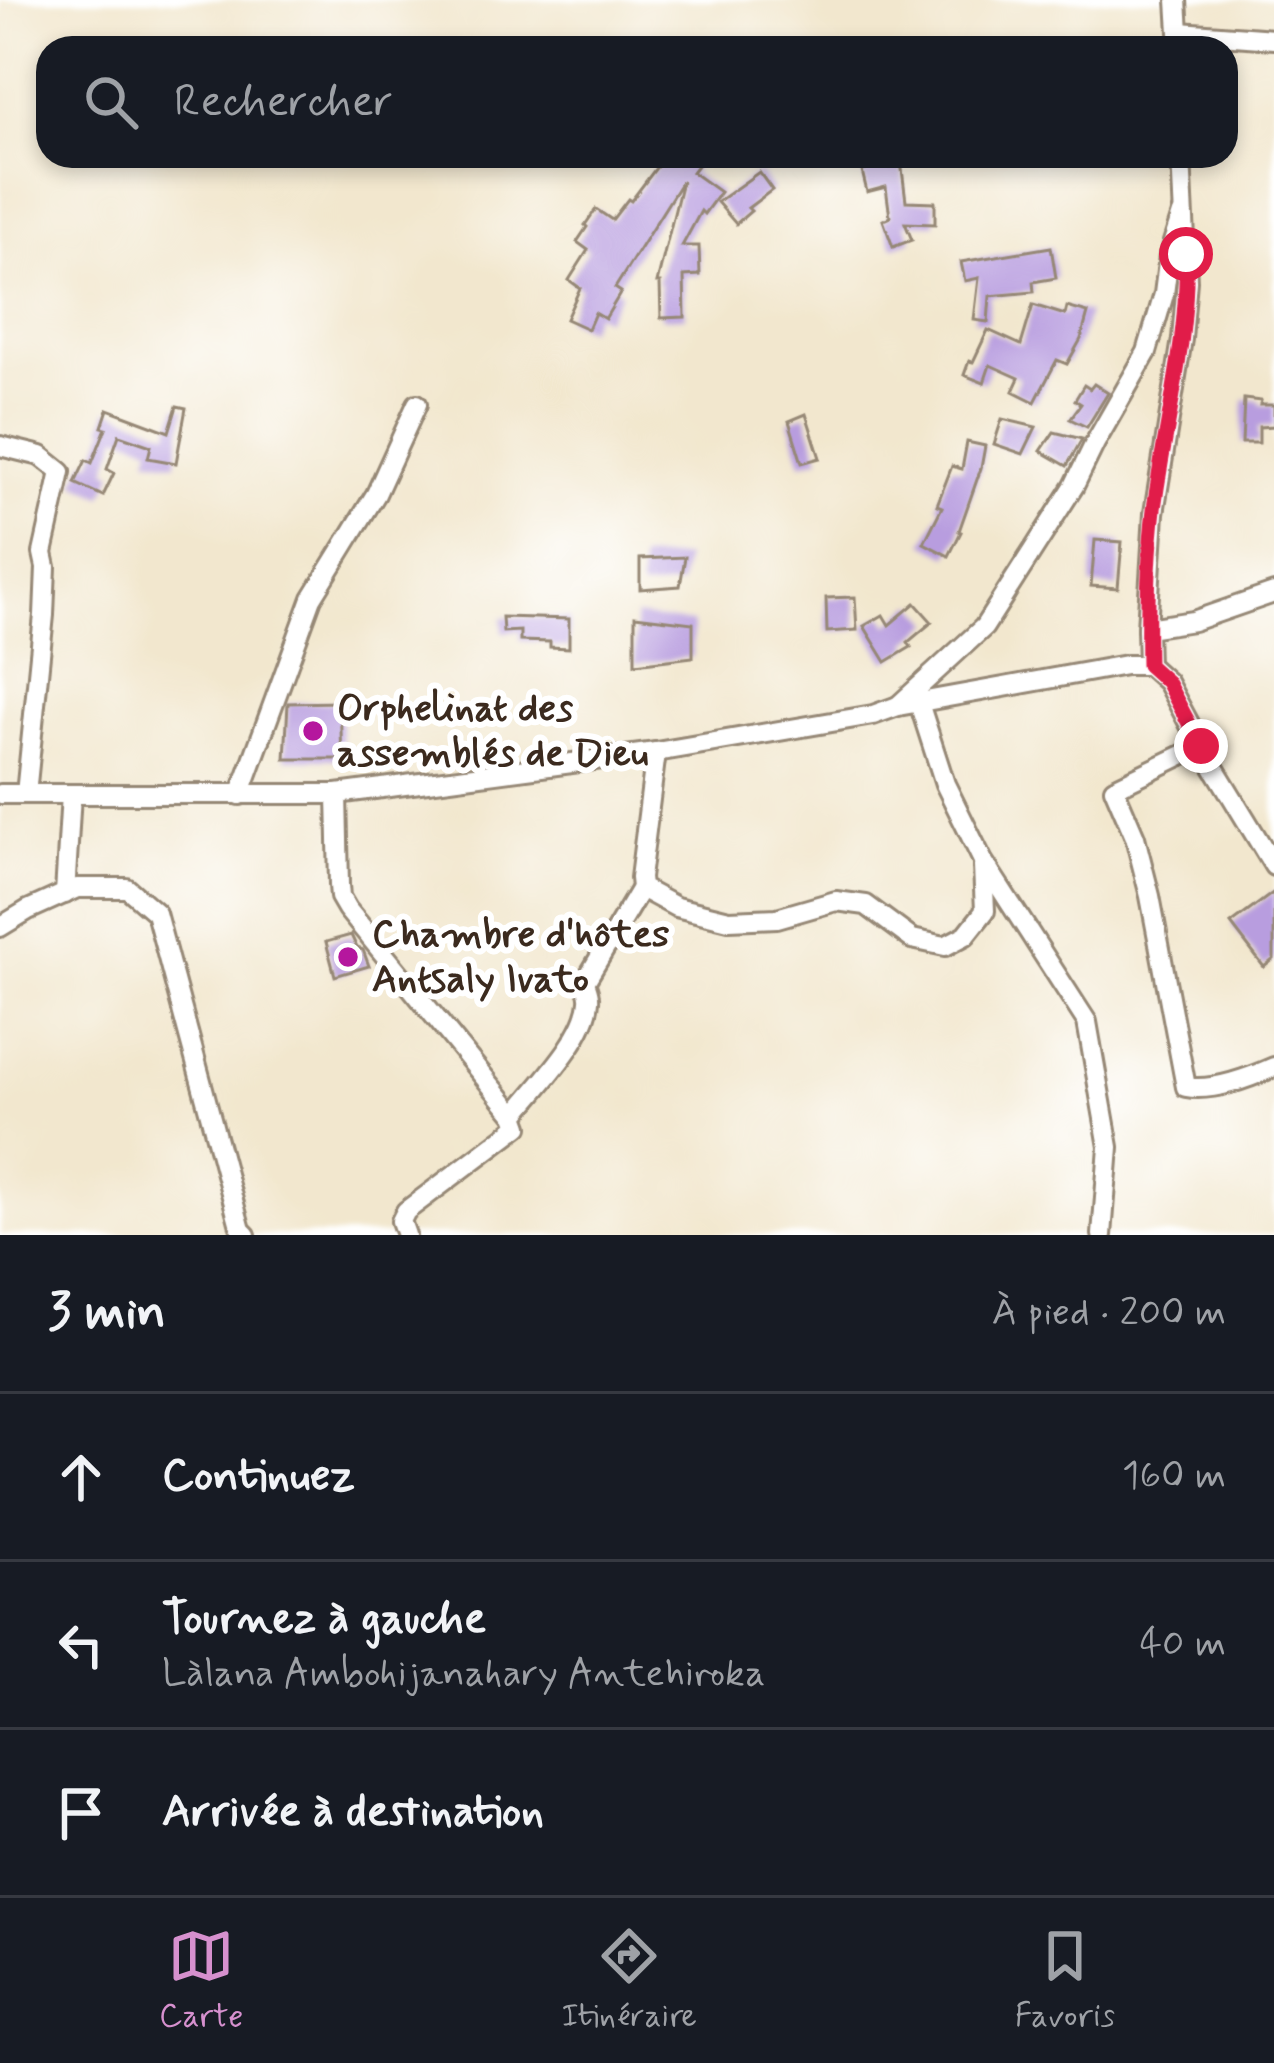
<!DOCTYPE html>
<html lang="fr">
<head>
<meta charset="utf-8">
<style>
	body { margin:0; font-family:Mynerve,sans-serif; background:#20242c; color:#f1f3f6 }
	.stop { position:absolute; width:36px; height:36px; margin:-27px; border:9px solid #e11d48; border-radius:50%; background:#fff }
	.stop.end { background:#e11d48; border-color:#fff; box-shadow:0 3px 12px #0008 }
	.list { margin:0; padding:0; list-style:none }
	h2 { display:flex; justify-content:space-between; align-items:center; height:156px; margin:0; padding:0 48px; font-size:51px }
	h2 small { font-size:39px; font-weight:400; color:#9ea1a6 }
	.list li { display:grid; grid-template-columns:78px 1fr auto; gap:36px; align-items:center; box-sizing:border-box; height:168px; padding:0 48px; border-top:3px solid #363941 }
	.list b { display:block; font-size:45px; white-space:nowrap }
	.list p { margin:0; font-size:39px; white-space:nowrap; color:#9ea1a6 }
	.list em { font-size:39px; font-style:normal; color:#9ea1a6 }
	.icon { flex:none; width:66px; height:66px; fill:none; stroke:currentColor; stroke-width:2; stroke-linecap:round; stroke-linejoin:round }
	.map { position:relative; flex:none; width:1274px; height:1235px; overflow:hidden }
	.search { position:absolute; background:#171b24; box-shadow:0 6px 18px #0003; left:36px; right:36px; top:36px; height:132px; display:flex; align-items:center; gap:30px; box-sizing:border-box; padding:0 42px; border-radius:36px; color:#9ea1a6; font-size:45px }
	.sheet { height:660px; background:#171b24 }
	nav { display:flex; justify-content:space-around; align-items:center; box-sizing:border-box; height:168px; border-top:3px solid #363941; background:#171b24; font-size:33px; color:#9ea1a6 }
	nav a { display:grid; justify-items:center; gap:6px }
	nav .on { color:#d690ce }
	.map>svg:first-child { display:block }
</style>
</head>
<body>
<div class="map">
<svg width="1274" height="1235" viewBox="0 0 1274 1235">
	<rect width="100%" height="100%" fill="#fff"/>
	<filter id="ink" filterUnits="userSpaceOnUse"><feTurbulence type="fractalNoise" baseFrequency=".00833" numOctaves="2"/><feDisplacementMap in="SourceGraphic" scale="24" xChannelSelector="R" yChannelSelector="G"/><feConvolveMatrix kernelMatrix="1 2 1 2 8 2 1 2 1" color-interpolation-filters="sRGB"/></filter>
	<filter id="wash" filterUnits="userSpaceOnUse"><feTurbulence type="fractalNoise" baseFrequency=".004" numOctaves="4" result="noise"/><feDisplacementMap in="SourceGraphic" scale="48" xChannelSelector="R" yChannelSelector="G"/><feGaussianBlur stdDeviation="2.7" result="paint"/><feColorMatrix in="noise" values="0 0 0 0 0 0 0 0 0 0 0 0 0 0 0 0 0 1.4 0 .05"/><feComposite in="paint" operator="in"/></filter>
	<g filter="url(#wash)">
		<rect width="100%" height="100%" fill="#f2e7ce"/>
		<g id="blocks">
			<g fill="#b89ddf">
				<polygon points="665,156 704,156 692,172 720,192 704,214 701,211 682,246 699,246 700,275 684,276 685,317 661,318 660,283 657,283 682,181 615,288 621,292 605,319 595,313 588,329 566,319 580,288 569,280 588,250 577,242 587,227 585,225 596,209 612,220 628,199 631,201"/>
				<polygon points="901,161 906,201 935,202 935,224 905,223 912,240 893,247 883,220 890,217 886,187 867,192 862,171 883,165 883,163"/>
				<polygon points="759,172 772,190 748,208 751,211 736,224 717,202"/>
				<polygon points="1051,247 1056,278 1033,282 1034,292 990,296 988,322 974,320 979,278 965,281 961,262"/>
				<polygon points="1033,305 1065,315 1067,307 1088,313 1081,339 1067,364 1057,360 1035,402 1013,391 1019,378 990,365 984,383 964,375 969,361 973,362 988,330 1021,345"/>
				<polygon points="1094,384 1108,393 1087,427 1070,419 1081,404 1075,400 1084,385 1090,389"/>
				<polygon points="1244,399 1261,401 1260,405 1274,405 1274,426 1259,427 1259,443 1242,443"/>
				<polygon points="177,406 186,408 176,463 148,458 151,446 119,435 107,469 114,473 103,496 75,483 86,460 92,463 106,428 102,427 108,409 169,432"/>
				<polygon points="806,414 820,458 802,463 789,421"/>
				<polygon points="1002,419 1036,427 1023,454 994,444"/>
				<polygon points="1054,432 1082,439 1067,466 1041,451"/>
				<polygon points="967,442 985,446 981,468 959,531 961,532 949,556 924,543 942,507 937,505 952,466 962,469"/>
				<polygon points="1095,540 1122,542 1118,588 1091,586"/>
				<polygon points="685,557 680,586 640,589 640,559"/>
				<polygon points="855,597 857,630 827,632 826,598"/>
				<polygon points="915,603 932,622 908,642 911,647 886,662 864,626 883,615 889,625"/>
				<polygon points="635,616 693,623 693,657 635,664"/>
				<polygon points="502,617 569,619 569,648 550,647 550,642 520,641 520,631 503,632"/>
				<polygon points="340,702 342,759 285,759 288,703"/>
				<polygon points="1274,892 1274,959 1264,967 1231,924"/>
				<polygon points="351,935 357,948 363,950 369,966 335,976 326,942"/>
			</g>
		</g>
	</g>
	<g filter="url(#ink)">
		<use href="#blocks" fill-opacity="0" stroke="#968876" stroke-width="3"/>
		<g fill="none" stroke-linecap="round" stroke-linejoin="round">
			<g stroke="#968876" stroke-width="24">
				<g id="minor">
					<polyline points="1177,0 1180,48"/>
					<polyline points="1180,32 1274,39"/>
					<polyline points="0,446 41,456 61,472 43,553 46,567 44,615 26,794"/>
					<polyline points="1147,628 1193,621 1274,593"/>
					<polyline points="1148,665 1147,628 1154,513 1182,339 1187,281 1181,156"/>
					<polyline points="1148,665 1167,682 1201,746 1274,866"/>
					<polyline points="919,703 945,784 983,861 1087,1022 1109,1147 1102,1235"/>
					<polyline points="898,706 984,627 1074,486 1095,443 1147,352 1164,294 1169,255 1182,214"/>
					<path d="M 1201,746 L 1114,788 L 1135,837 L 1150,896 L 1186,1087 C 1213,1092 1249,1078 1274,1067"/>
					<polyline points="656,752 640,878 641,888 676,907 729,920 777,918 836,901 866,905 912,939 945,946 966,935 985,911 983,866"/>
					<polyline points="0,794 337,794 656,752 873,715 898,706 1126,665 1148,665"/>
					<polyline points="337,794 339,885 340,897 347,909 515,1115 519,1126 406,1211 401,1221 406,1235"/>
					<polyline points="240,795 312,598 376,494 417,404"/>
					<polyline points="65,894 71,794"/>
					<polyline points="0,927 28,910 77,888 127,888 156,913 241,1230 246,1235"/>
					<path d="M 515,1115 C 537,1087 587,1037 589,1001 C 590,994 587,989 585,982 L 641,888"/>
				</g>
			</g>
			<use href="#minor" stroke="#fff" stroke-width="18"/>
		</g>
	</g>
	<g fill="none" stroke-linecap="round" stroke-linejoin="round" filter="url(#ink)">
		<path stroke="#e11d48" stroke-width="15" d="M 1186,254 C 1189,340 1165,424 1154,509 C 1148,561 1147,614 1148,665 L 1167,682 L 1201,746"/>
	</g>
	<g fill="#b5179e" stroke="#fff" stroke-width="4.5">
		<circle cx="313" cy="731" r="12"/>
		<circle cx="348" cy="957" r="12"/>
	</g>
	<g text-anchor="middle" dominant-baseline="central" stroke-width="12" stroke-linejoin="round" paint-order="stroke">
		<g font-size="39" font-weight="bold" fill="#3b2a1e" stroke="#fff" text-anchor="start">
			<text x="337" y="709">Orphelinat des<tspan x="337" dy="45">assemblés de Dieu</tspan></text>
			<text x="372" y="935">Chambre d'hôtes<tspan x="372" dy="45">Antsaly Ivato</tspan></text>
		</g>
	</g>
</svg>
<div class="stop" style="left:1186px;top:254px"></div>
<div class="stop end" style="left:1201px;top:746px"></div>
<div class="search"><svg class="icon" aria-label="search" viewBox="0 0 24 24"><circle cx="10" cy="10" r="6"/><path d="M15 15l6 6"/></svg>Rechercher</div>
</div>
<section class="sheet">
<h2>3 min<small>À pied · 200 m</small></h2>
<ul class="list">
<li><svg class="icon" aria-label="ahead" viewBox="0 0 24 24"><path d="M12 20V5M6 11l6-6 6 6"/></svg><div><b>Continuez</b></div><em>160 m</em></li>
<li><svg class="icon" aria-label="left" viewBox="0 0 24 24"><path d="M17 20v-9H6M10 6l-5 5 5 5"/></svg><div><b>Tournez à gauche</b><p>Làlana Ambohijanahary Antehiroka</p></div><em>40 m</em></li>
<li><svg class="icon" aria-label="arrive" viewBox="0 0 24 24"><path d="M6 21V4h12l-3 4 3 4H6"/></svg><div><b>Arrivée à destination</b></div></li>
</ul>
</section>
<nav>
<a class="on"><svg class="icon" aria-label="map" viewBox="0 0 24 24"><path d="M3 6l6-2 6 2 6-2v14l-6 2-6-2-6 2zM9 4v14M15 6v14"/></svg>Carte</a>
<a><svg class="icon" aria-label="directions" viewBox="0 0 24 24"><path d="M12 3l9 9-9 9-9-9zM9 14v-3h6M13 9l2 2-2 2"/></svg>Itinéraire</a>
<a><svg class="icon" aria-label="saved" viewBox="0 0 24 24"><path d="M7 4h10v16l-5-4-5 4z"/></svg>Favoris</a>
</nav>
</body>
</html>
